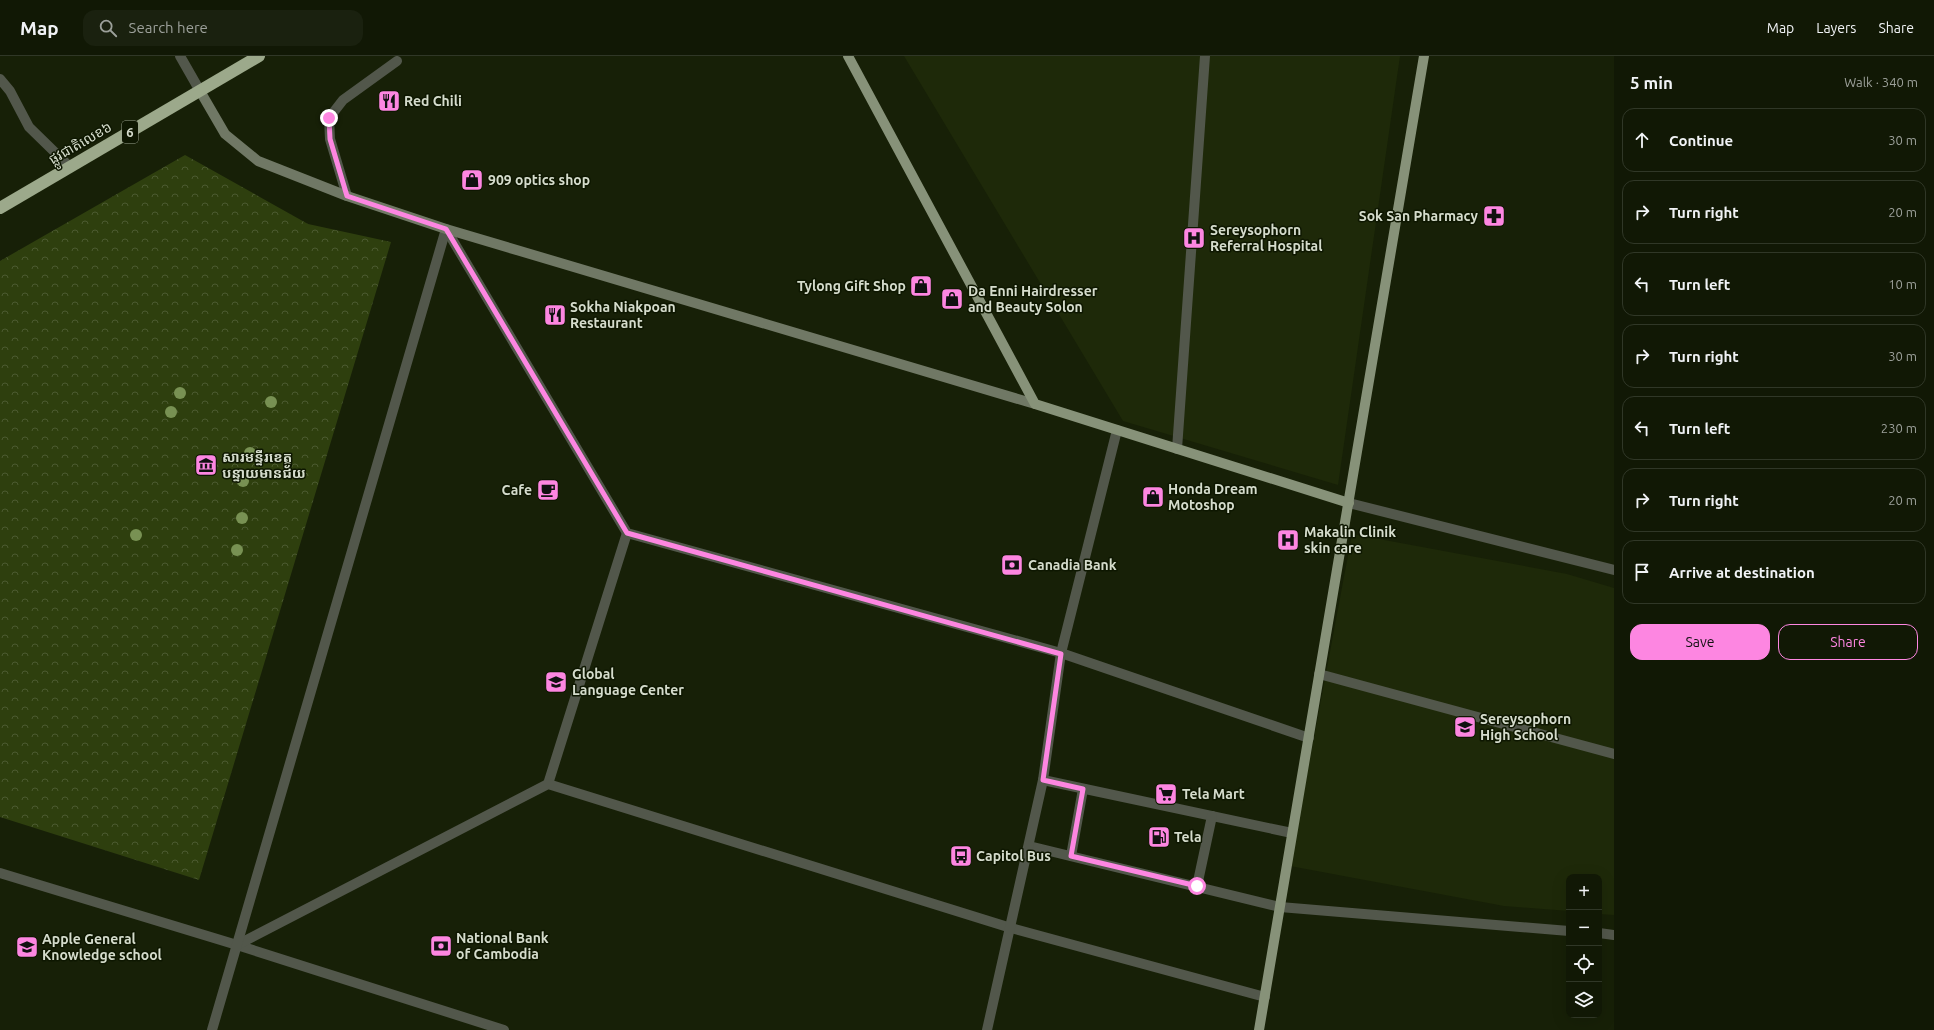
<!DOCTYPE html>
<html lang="en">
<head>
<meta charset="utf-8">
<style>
	body { margin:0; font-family:Ubuntu,"Noto Sans Khmer",sans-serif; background:#1a210f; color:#f1f3f6 }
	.controls { position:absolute; right:12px; bottom:12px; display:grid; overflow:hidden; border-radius:8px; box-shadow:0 4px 16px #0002 }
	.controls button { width:36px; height:36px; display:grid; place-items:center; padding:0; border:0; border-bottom:1px solid #303727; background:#111805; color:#f1f3f6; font:20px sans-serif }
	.stop { position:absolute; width:12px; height:12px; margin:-9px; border:3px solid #fd86e1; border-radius:50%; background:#fff }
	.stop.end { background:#fd86e1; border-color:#fff; box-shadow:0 1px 4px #0008 }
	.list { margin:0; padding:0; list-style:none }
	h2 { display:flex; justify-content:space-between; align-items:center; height:52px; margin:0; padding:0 16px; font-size:17px }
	h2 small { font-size:13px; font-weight:400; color:#9ca09a }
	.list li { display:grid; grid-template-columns:26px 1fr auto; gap:12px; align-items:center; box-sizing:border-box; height:64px; margin:0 8px 8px; padding:0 8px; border:1px solid #303727; border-radius:12px }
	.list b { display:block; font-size:15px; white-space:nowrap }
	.list em { font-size:13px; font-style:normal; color:#9ca09a }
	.actions { display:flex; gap:8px; padding:12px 16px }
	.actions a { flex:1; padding:9px 0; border:1px solid #fd86e1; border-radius:12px; text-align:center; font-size:14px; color:#fd86e1 }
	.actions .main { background:#fd86e1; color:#111 }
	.icon { flex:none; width:22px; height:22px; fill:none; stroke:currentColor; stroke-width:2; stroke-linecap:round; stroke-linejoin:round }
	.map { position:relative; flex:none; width:1614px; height:974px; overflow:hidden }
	header { display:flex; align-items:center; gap:24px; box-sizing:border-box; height:56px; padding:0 20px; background:#111805; border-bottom:1px solid #303727 }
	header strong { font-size:19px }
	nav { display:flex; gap:22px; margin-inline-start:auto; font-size:14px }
	.search { width:280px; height:36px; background:#1a210f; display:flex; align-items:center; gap:10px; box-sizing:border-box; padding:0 14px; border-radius:12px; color:#9ca09a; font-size:15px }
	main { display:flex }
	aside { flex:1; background:#111805 }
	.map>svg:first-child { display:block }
</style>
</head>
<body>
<header>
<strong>Map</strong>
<div class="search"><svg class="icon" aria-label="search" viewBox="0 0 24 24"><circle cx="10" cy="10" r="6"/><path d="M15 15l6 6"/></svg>Search here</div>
<nav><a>Map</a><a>Layers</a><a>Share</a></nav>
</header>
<main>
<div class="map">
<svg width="1614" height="974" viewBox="0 0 1614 974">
	<defs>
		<pattern id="forest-crowns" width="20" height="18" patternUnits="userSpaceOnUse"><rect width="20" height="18" fill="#2e3f0e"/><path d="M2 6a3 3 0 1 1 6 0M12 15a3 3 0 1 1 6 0" fill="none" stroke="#4b5a30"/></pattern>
	</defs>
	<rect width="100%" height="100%" fill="#172007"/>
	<g fill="#1e2909">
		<polygon points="904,0 1400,0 1338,429 1123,365"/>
		<polygon points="1352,478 1567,518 1614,532 1614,859 1599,858 1599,821 1569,821 1569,855 1504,850 1290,810"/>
	</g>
	<polygon fill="url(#forest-crowns)" points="185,99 308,168 391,186 199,824 0,761 0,205"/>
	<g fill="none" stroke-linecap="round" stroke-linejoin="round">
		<g stroke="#52574b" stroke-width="10">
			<polyline points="347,140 330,83 329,62 343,44 397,5"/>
			<polyline points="1177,393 1205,0"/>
			<polyline points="1319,618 1614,698"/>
			<polyline points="1043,724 1292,777"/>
			<polyline points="1029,790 1280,851"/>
			<polyline points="1071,800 1083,733"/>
			<polyline points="1197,830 1212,760"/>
		</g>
		<g stroke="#52574b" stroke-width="10">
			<polyline points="180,0 200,35"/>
			<polyline points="0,23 10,35 29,71 70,111"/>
			<polyline points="446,173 627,477 1061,597 1309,682"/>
			<polyline points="1349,447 1614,514"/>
			<polyline points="548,728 627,477"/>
			<polyline points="0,817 237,889 504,974"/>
			<polyline points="1280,851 1569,875"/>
			<polyline points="1599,877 1614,879"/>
			<polyline points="237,889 548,728 1011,872 1265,941"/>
			<polyline points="212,974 446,173"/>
			<polyline points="987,974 1043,724 1061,597 1117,374"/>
		</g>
		<polyline stroke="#707865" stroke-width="10" points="200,35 225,78 258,105 347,140 446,173 1035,348"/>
		<g stroke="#879279" stroke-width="10">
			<polyline points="848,0 1035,348 1349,447"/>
			<polyline points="1259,974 1424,0"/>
		</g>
		<polyline stroke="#9ca98b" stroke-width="12" points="0,152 259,0"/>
	</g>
	<g fill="#789153">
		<circle cx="180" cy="337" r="6"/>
		<circle cx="271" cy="346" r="6"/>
		<circle cx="171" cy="356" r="6"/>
		<circle cx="250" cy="397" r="6"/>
		<circle cx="243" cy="425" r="6"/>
		<circle cx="242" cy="462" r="6"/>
		<circle cx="136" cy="479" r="6"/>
		<circle cx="237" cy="494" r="6"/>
	</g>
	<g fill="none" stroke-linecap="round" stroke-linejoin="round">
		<polyline stroke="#fd86e1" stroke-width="5" points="329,62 330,83 347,140 446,173 627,477 1061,598 1043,724 1083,733 1071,800 1197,830"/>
	</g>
	<defs>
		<g id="restaurant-square" transform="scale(1.15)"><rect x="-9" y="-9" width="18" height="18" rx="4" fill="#fd86e1" stroke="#0e1701"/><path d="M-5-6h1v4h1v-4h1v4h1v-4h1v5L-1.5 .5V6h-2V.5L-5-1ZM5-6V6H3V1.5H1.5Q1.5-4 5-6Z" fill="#111"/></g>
		<g id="shop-square" transform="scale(1.15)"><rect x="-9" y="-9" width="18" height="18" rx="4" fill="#fd86e1" stroke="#0e1701"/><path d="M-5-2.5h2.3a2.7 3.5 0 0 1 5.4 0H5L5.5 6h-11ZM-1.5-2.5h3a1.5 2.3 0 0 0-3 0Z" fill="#111"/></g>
		<g id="pharmacy-square" transform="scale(1.15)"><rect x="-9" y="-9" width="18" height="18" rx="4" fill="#fd86e1" stroke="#0e1701"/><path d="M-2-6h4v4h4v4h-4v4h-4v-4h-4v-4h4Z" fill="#111"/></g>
		<g id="hospital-square" transform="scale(1.15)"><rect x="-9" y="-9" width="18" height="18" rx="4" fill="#fd86e1" stroke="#0e1701"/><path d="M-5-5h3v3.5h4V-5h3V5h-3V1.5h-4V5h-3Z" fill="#111"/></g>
		<g id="museum-square" transform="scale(1.15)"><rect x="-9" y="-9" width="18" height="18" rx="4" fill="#fd86e1" stroke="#0e1701"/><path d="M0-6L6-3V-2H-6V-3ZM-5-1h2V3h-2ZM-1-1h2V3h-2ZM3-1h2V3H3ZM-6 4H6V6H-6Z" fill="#111"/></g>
		<g id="cafe-square" transform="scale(1.15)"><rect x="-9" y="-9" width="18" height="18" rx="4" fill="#fd86e1" stroke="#0e1701"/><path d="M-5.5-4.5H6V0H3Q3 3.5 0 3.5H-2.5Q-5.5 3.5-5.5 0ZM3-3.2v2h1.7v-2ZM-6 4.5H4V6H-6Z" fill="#111"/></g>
		<g id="bank-square" transform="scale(1.15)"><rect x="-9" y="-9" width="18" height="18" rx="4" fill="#fd86e1" stroke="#0e1701"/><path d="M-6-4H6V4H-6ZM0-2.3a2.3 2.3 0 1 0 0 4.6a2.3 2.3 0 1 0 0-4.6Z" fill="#111"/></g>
		<g id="school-square" transform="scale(1.15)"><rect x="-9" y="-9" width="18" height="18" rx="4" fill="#fd86e1" stroke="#0e1701"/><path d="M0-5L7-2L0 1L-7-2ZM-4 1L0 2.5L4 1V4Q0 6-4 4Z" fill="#111"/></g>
		<g id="supermarket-square" transform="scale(1.15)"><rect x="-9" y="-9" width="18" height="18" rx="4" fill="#fd86e1" stroke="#0e1701"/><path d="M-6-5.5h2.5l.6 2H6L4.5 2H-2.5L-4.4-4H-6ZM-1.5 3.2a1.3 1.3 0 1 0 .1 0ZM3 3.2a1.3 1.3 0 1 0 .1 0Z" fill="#111"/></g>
		<g id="fuel-square" transform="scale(1.15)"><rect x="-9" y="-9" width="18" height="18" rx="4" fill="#fd86e1" stroke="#0e1701"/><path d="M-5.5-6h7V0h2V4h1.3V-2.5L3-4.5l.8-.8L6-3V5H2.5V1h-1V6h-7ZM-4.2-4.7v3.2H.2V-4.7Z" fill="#111"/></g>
		<g id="bus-square" transform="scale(1.15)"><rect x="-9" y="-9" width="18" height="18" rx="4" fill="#fd86e1" stroke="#0e1701"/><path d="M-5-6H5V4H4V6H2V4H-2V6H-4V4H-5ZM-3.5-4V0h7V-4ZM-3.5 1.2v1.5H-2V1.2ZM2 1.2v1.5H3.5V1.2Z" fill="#111"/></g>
	</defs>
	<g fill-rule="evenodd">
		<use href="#restaurant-square" x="389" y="45"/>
		<use href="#shop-square" x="472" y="124"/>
		<use href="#pharmacy-square" x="1494" y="160"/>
		<use href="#hospital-square" x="1194" y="182"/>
		<use href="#shop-square" x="921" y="230"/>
		<use href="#shop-square" x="952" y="243"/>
		<use href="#restaurant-square" x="555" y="259"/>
		<use href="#museum-square" x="206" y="409"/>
		<use href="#cafe-square" x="548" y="434"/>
		<use href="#shop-square" x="1153" y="441"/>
		<use href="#hospital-square" x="1288" y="484"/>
		<use href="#bank-square" x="1012" y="509"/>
		<use href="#school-square" x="556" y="626"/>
		<use href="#school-square" x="1465" y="671"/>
		<use href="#supermarket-square" x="1166" y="738"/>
		<use href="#fuel-square" x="1159" y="781"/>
		<use href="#bus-square" x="961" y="800"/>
		<use href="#bank-square" x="441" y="890"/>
		<use href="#school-square" x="27" y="891"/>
	</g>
	<g text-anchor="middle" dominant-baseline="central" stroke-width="3" stroke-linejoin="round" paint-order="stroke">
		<rect fill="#0e1701" stroke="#99a18f" stroke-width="1" x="122" y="65" width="16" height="22" rx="3"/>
		<g font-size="13" font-weight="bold" fill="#d5dccc">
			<text x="130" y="76">6</text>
		</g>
		<g font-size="14" font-weight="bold" fill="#d5dccc" stroke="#0e1701" text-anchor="start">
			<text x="404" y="45">Red Chili</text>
			<text x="488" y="124">909 optics shop</text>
			<text x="1478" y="160" text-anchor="end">Sok San Pharmacy</text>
			<text x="1210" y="174">Sereysophorn<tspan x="1210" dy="16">Referral Hospital</tspan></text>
			<text x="906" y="230" text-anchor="end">Tylong Gift Shop</text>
			<text x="968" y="235">Da Enni Hairdresser<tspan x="968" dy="16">and Beauty Solon</tspan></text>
			<text x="570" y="251">Sokha Niakpoan<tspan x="570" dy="16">Restaurant</tspan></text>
			<text x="222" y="401">សារមន្ទីរខេត្ត<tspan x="222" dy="16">បន្ទាយមានជ័យ</tspan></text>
			<text x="1168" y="433">Honda Dream<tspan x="1168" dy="16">Motoshop</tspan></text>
			<text x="532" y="434" text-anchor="end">Cafe</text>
			<text x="1304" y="476">Makalin Clinik<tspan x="1304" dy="16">skin care</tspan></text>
			<text x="1028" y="509">Canadia Bank</text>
			<text x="572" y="618">Global<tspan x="572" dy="16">Language Center</tspan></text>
			<text x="1480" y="663">Sereysophorn<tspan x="1480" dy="16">High School</tspan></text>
			<text x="1182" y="738">Tela Mart</text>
			<text x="1174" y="781">Tela</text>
			<text x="976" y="800">Capitol Bus</text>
			<text x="456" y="882">National Bank<tspan x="456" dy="16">of Cambodia</tspan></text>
			<text x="42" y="883">Apple General<tspan x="42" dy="16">Knowledge school</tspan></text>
		</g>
		<g font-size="14" fill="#d5dccc" stroke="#0e1701">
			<text transform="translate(80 87) rotate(-30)">ផ្លូវជាតិលេខ៦</text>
		</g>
	</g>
</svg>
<div class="controls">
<button>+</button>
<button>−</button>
<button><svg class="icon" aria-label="locate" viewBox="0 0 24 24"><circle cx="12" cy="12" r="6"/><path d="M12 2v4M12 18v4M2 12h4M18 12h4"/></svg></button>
<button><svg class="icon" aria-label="layers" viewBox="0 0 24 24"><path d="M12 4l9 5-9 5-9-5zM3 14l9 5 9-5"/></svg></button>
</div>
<div class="stop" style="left:1197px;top:830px"></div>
<div class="stop end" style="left:329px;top:62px"></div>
</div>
<aside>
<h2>5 min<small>Walk · 340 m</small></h2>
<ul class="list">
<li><svg class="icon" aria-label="ahead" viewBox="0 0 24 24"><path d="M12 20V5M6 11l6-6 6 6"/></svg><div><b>Continue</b></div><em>30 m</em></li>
<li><svg class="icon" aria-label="right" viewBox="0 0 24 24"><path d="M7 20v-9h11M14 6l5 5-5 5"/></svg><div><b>Turn right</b></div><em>20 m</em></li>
<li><svg class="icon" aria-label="left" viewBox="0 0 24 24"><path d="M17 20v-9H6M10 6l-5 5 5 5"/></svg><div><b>Turn left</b></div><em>10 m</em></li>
<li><svg class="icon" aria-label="right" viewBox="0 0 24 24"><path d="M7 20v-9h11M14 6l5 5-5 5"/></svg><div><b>Turn right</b></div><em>30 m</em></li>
<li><svg class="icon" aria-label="left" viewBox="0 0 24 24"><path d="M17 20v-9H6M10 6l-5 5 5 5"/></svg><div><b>Turn left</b></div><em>230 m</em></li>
<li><svg class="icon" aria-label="right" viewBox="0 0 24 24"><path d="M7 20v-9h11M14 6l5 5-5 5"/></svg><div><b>Turn right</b></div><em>20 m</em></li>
<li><svg class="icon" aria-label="arrive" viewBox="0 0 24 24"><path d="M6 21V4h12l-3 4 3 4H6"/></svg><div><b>Arrive at destination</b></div></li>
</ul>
<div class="actions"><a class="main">Save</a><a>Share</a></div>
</aside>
</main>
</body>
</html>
